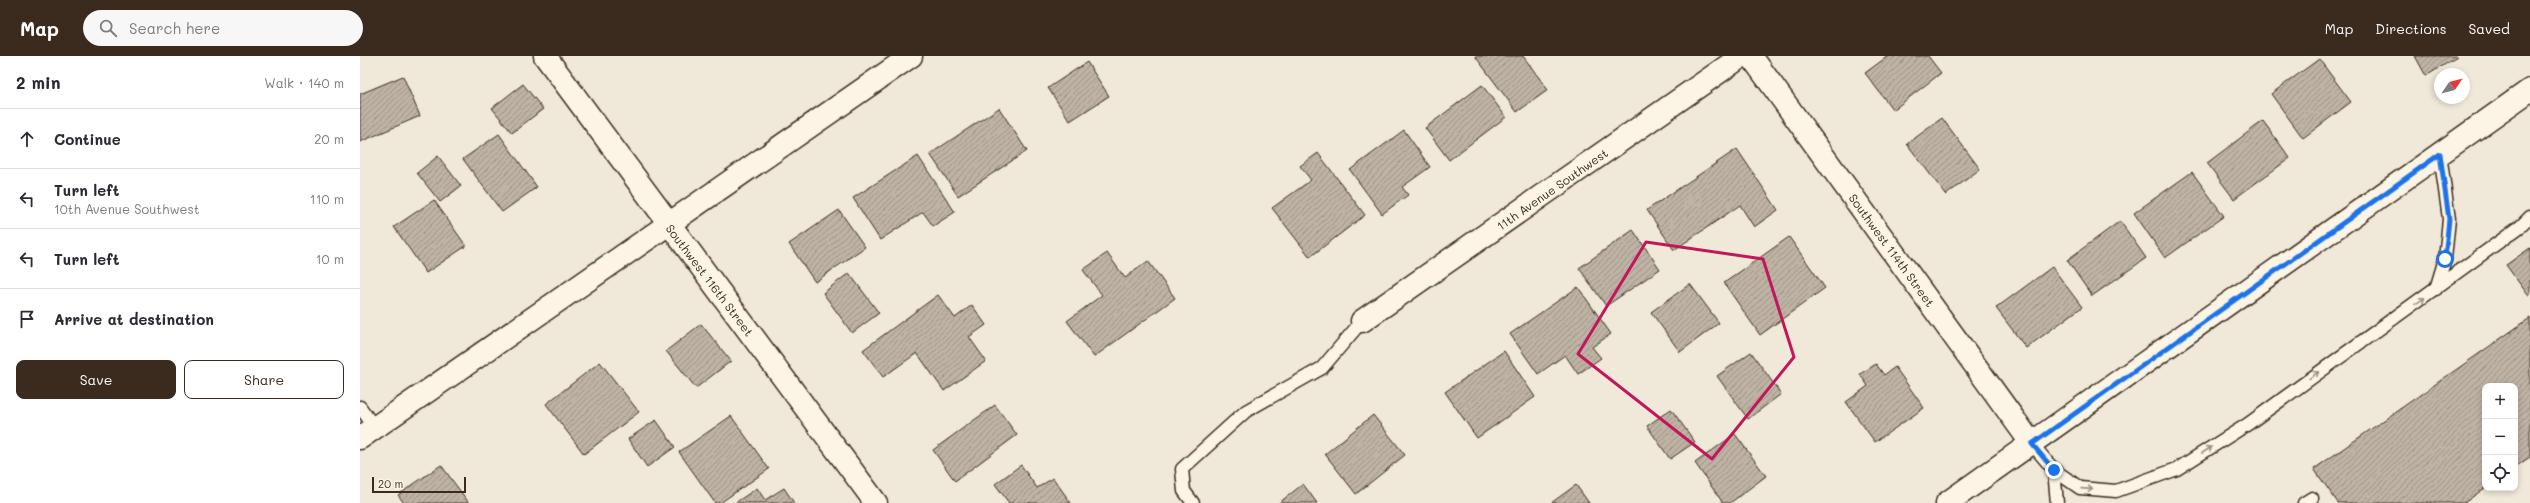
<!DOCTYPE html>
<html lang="en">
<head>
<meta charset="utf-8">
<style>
	body { margin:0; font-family:Mali,sans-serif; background:#f7f7f7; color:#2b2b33 }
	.controls { position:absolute; right:12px; bottom:12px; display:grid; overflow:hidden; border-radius:8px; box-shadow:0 2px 6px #0003 }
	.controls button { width:36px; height:36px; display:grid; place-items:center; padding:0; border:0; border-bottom:1px solid #e1e1e2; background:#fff; color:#2b2b33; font:20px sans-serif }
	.compass { position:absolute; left:2074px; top:12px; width:36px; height:36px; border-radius:50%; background:#fff; box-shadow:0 2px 6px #0003; rotate:55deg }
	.scale { position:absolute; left:12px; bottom:10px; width:94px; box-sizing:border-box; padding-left:4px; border:2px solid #3b2a1e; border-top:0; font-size:11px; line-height:14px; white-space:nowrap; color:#3b2a1e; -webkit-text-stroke:3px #fcf5e5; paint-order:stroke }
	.stop { position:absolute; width:12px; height:12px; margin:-9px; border:3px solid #1a73e8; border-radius:50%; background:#fff }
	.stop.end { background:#1a73e8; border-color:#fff; box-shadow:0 1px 4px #0008 }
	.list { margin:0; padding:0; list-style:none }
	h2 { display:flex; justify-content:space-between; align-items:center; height:52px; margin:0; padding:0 16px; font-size:17px }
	h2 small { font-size:13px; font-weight:400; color:#7c7c81 }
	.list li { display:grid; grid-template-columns:26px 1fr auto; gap:12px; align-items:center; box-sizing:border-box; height:60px; padding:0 16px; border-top:1px solid #e1e1e2 }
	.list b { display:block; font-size:15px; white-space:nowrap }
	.list p { margin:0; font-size:13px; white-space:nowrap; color:#7c7c81 }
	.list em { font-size:13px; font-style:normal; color:#7c7c81 }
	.actions { display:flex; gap:8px; padding:12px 16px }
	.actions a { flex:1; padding:9px 0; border:1px solid #3b2a1e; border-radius:8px; text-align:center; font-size:14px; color:#3b2a1e }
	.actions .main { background:#3b2a1e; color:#fff }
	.icon { flex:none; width:22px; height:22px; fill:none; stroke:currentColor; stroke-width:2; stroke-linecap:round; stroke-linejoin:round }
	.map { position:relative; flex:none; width:2170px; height:447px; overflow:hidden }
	header { display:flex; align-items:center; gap:24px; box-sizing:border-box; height:56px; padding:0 20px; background:#3b2a1e; color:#fff }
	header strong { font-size:19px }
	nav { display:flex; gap:22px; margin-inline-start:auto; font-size:14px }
	.search { width:280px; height:36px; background:#f7f7f7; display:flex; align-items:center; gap:10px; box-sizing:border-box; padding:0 14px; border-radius:22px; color:#7c7c81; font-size:15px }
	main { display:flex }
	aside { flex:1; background:#fff }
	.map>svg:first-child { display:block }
</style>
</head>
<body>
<header>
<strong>Map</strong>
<div class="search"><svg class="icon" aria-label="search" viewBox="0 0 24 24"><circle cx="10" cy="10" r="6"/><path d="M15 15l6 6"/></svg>Search here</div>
<nav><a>Map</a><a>Directions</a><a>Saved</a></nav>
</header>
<main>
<aside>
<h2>2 min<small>Walk · 140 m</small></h2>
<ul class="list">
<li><svg class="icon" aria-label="ahead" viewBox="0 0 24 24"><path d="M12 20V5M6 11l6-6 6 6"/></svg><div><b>Continue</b></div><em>20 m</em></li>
<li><svg class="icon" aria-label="left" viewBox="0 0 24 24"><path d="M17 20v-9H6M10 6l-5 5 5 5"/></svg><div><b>Turn left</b><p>10th Avenue Southwest</p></div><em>110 m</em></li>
<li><svg class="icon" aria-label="left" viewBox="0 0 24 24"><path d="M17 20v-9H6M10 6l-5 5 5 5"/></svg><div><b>Turn left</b></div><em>10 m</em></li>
<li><svg class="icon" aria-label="arrive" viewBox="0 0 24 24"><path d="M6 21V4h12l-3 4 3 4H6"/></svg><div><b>Arrive at destination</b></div></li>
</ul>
<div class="actions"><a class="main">Save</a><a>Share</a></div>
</aside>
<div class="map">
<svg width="2170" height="447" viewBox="0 0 2170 447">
	<defs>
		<pattern id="building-hatch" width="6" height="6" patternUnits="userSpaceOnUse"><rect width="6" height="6" fill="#beb3a4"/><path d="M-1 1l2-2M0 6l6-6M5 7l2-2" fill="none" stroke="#9c9285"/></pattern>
	</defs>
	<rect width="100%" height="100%" fill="#f0e9d9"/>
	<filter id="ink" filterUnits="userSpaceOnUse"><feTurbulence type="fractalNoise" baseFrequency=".025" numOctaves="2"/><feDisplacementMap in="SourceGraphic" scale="8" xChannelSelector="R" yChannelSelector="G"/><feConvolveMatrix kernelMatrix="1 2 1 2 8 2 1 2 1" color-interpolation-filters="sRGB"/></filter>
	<g filter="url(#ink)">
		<g fill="url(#building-hatch)" stroke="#3b2a1e">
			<polygon points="1115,0 1163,0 1188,34 1157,56"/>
			<polygon points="1528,0 1568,0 1581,17 1533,54 1505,17"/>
			<polygon points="2055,0 2096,0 2097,1 2066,20"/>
			<polygon points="1959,3 1991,46 1943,82 1911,38"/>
			<polygon points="727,6 749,40 710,65 688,32"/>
			<polygon points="43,20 60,60 0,86 0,38"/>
			<polygon points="163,28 183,53 152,77 132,52"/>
			<polygon points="1122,29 1146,61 1089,104 1065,72"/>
			<polygon points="639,52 667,95 598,140 570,98"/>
			<polygon points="1582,62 1620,113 1586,139 1547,88"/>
			<polygon points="1903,65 1930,102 1874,143 1847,107"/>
			<polygon points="1044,74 1070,111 1042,131 1048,139 1022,158 990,114"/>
			<polygon points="139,78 177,131 142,156 103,103"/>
			<polygon points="1377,93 1418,154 1394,171 1380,149 1314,194 1287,154"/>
			<polygon points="958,97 1005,159 950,201 912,152 951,124 940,110"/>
			<polygon points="78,100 101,130 80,146 57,117"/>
			<polygon points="558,100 595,156 573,170 563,156 520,184 493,142"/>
			<polygon points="1832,116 1864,160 1805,202 1774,157"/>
			<polygon points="74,144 106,190 66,217 34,171"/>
			<polygon points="479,154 505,191 455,226 429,188"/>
			<polygon points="1760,165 1786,202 1732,240 1707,204"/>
			<polygon points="1273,174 1300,213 1246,250 1219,212"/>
			<polygon points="1429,181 1465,232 1400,279 1364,227"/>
			<polygon points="2170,192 2170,238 2168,239 2146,209"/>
			<polygon points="747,197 765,222 788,205 815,242 734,301 707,265 742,239 723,214"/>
			<polygon points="1692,211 1722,251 1666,292 1636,252"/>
			<polygon points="489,217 519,257 492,277 463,237"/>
			<polygon points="1330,228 1359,267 1320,296 1291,256"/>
			<polygon points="1218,231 1251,278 1232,291 1241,302 1218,318 1205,299 1178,318 1150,278"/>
			<polygon points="578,239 595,262 612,249 626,269 609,281 626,305 584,335 557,297 523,321 503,294"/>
			<polygon points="2170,262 2170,401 2155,411 2155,330 2125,330 2125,432 2104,447 1978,447 1954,413"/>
			<polygon points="341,268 371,305 336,332 306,295"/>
			<polygon points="1144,295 1175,341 1117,382 1085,336"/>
			<polygon points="1391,296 1421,338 1388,363 1357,320"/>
			<polygon points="240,306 279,356 224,398 186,348"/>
			<polygon points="1516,308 1524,319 1535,311 1564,352 1515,386 1486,346 1508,330 1500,318"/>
			<polygon points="635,349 657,379 595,425 573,394"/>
			<polygon points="1311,353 1335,386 1310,403 1287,370"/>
			<polygon points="1013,359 1045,399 996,438 965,398"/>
			<polygon points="371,360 409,413 360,447 355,447 319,396"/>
			<polygon points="296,364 315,391 287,411 268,383"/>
			<polygon points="1375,378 1406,420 1370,447 1363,447 1335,407"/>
			<polygon points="81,409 109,447 44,447 38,439"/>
			<polygon points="661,409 677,432 693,422 711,447 649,447 635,428"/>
			<polygon points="943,428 957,447 919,447"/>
			<polygon points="1216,429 1229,447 1191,447"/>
			<polygon points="397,432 405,444 424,432 434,447 375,447"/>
		</g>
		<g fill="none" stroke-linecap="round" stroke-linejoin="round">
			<g stroke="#3b2a1e" stroke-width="15">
				<g id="service">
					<polyline points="2076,233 2085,203 2089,163 2080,98"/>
					<polyline points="0,351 15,372"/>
					<polyline points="1672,388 1694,414 1720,432 1756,435 1817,413 1888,368 2161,170 2170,161"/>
					<polyline points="1694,414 1697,447"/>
					<polyline points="833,447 824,435 822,413 886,355 962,312 1002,265"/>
					<polyline points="1944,447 1952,442"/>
				</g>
			</g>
			<g stroke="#3b2a1e" stroke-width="25">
				<g id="minor">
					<polyline points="1391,0 1672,388"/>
					<polyline points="1002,265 1382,0"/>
					<polyline points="1587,447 2170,34"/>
				</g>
			</g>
			<g stroke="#3b2a1e" stroke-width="25">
				<g id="tertiary">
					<polyline points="185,0 516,447"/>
					<polyline points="0,382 551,0"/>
				</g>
			</g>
			<use href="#service" stroke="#fcf5e5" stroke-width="12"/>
			<use href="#minor" stroke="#fcf5e5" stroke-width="22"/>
			<use href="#tertiary" stroke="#fcf5e5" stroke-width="22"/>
		</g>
		<defs><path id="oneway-shaft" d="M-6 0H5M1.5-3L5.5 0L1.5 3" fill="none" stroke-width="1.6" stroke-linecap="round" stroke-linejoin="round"/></defs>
		<g stroke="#9c9082">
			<use href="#oneway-shaft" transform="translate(2060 245) rotate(-35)"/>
			<use href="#oneway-shaft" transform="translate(1954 319) rotate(-36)"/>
			<use href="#oneway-shaft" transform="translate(1847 394) rotate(-33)"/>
			<use href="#oneway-shaft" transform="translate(1727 433) rotate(4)"/>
		</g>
	</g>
	<g fill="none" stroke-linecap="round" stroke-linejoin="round" filter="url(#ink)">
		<polyline stroke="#1a73e8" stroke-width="5" points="1694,414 1672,388 2080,98 2089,163 2085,203"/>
	</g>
	<path fill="none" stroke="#c2185b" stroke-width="3" stroke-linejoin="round" d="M 1286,186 L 1403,203 L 1434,301 L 1352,403 L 1218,298 Z"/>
	<g text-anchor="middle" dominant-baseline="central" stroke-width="4" stroke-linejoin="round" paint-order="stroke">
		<g font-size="12" fill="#3b2a1e" stroke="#fcf5e5">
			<text transform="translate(1192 133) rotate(-35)">11th Avenue Southwest</text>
			<text transform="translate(1532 194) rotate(54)">Southwest 114th Street</text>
			<text transform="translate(350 224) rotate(53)">Southwest 116th Street</text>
		</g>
	</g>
</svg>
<div class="controls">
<button>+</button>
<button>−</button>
<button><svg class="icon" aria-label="locate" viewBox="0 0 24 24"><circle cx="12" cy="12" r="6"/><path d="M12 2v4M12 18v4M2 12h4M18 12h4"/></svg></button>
</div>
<svg class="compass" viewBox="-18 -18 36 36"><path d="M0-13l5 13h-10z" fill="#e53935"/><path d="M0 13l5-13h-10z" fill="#7c7c81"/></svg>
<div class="scale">20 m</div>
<div class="stop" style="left:2085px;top:203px"></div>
<div class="stop end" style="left:1694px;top:414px"></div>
</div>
</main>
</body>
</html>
